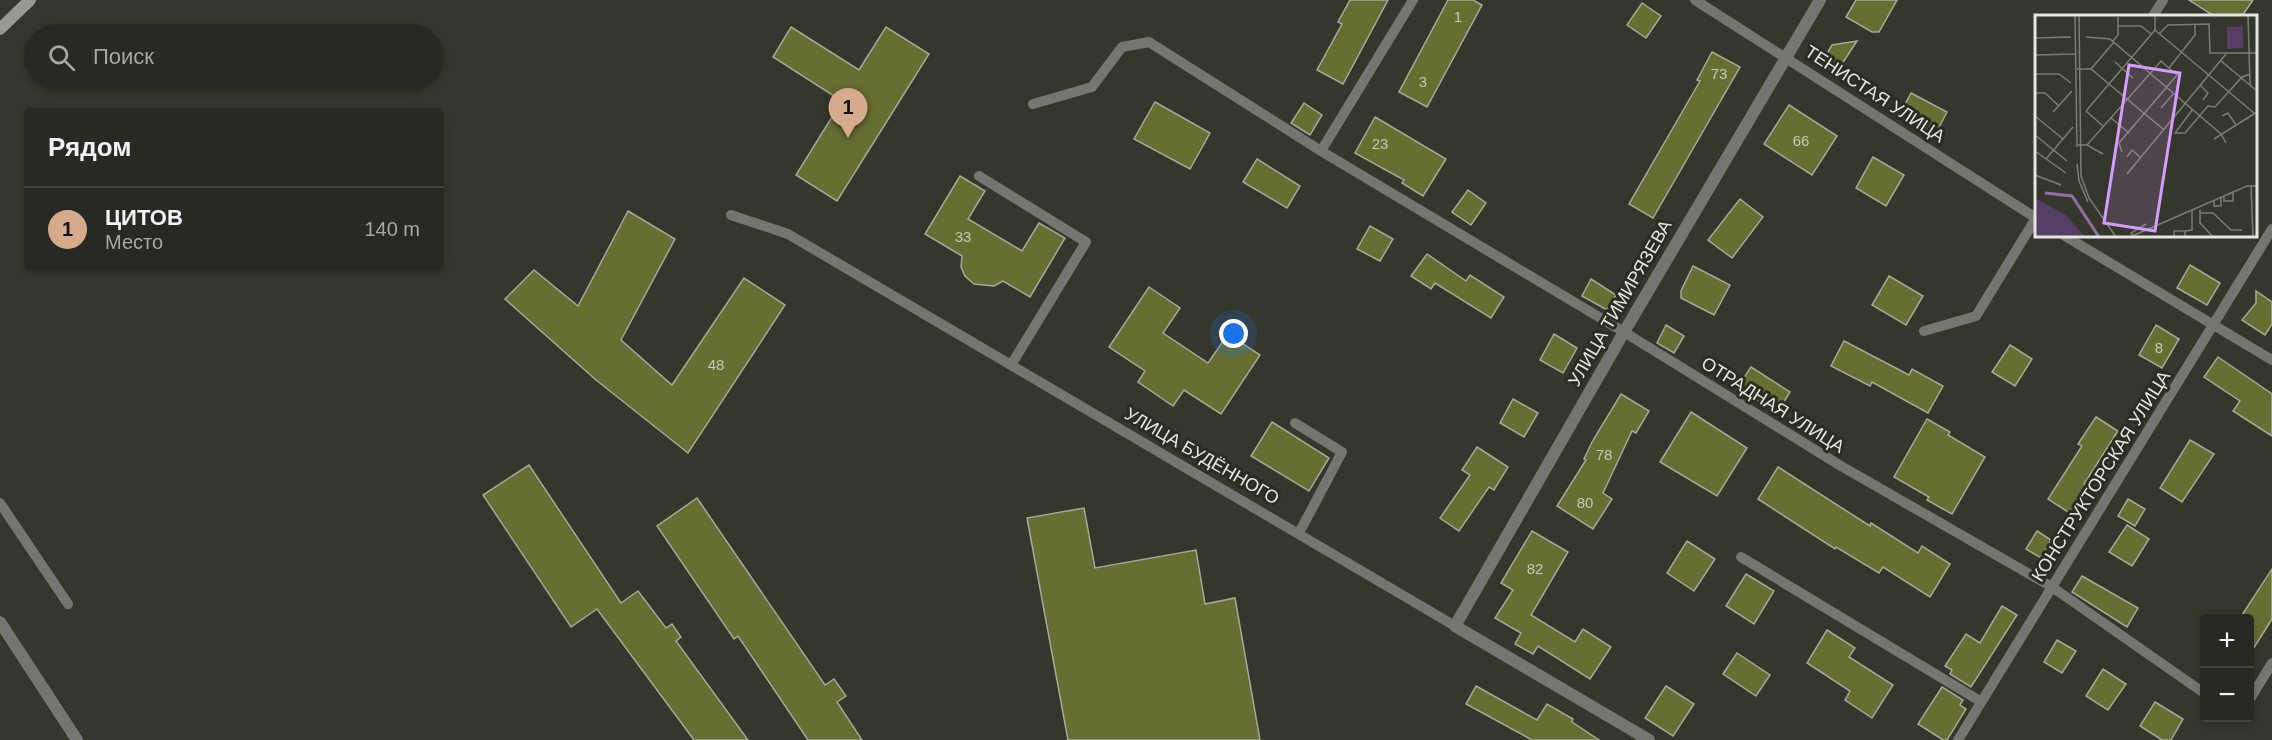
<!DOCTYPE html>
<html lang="ru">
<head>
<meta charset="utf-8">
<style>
	body { margin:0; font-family:Arial,sans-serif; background:#30312a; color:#f1f3f6 }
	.controls { position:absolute; right:18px; bottom:18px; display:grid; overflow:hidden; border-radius:6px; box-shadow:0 3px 9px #0003 }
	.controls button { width:54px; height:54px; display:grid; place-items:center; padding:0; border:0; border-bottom:2px solid #444540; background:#282922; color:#f1f3f6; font:30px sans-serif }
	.you { position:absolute; left:1234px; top:334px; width:21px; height:21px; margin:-15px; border:4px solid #fff; border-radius:50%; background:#1a73e8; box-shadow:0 0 0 9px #1a73e833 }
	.badge { display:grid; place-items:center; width:39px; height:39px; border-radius:50%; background:#d6ab8b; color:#111; font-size:20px; font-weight:700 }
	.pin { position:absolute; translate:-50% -50px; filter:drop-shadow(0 2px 3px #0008) }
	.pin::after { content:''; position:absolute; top:32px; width:21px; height:18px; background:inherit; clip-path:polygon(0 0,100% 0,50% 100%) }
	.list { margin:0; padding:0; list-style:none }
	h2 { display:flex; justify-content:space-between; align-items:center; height:78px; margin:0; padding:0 24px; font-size:26px }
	h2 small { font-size:20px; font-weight:400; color:#a5a6a5 }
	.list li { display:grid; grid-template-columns:39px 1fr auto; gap:18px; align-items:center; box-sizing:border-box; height:84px; padding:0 24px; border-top:2px solid #444540 }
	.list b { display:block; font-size:22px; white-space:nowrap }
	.list p { margin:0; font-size:20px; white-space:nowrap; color:#a5a6a5 }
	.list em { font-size:20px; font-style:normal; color:#a5a6a5 }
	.icon { flex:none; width:33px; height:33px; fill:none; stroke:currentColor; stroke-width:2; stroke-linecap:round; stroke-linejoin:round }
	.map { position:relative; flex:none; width:2272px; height:740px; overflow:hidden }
	.search { position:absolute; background:#282922; box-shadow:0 3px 9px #0003; left:24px; top:24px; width:420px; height:66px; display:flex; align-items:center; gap:15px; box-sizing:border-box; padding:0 21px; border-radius:33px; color:#a5a6a5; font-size:22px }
	.panel { position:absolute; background:#282922; box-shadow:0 3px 9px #0003; left:24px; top:108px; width:420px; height:162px; border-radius:6px }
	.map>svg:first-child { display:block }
</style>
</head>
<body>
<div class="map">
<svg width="2272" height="740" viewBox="0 0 2272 740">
	<rect width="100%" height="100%" fill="#35372d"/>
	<g fill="#666e32" stroke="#a6a89c" stroke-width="1.5">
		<polygon points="1350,0 1388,0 1343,84 1317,70 1342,24 1338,22"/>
		<polygon points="1448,0 1473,0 1482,5 1427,107 1399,92"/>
		<polygon points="1856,0 1897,0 1879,32 1872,32 1846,17"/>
		<polygon points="2189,0 2253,0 2242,16 2214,16"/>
		<polygon points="1642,3 1661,16 1646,38 1627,25"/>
		<polygon points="791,27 859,70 886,27 929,54 837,201 796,175 842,101 773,57"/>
		<polygon points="1857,41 1836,73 1821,64 1832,45"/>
		<polygon points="1712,52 1740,67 1653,218 1629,204 1700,81 1697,80"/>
		<polygon points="1911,93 1947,112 1935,135 1899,116"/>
		<polygon points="1155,102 1210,133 1190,169 1134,139"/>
		<polygon points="1304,103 1322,115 1310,135 1291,123"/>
		<polygon points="1789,105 1837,136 1812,175 1764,144"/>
		<polygon points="1375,117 1446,159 1423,196 1402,183 1404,180 1355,153"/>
		<polygon points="1873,157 1904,175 1886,206 1856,188"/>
		<polygon points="1257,159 1300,186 1287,208 1243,182"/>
		<polygon points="960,176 985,191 968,219 1022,251 1039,223 1065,238 1030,297 1003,281 994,286 974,284 965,276 961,267 962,256 925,234"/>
		<polygon points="1468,190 1486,203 1471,225 1452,212"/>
		<polygon points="1740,199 1763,217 1732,258 1708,240"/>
		<polygon points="628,211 675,239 621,340 672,385 744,278 785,305 688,453 596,380 505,299 534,270 578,306"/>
		<polygon points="1370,226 1393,239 1380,261 1357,249"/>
		<polygon points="1427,254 1466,281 1470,275 1504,297 1491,318 1435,283 1431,289 1411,276"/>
		<polygon points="2190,265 2220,283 2207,305 2177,288"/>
		<polygon points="1693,266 1730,285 1714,315 1681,298 1681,291"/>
		<polygon points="1889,276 1923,296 1906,325 1872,305"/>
		<polygon points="1591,279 1616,295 1607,310 1582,296"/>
		<polygon points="1149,287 1180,308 1163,333 1208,363 1228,334 1260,355 1221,414 1184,390 1173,406 1138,382 1145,371 1109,347"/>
		<polygon points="2256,291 2272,302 2272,324 2265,335 2242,320 2256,303"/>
		<polygon points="1666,325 1684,336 1674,353 1657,343"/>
		<polygon points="2156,325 2179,339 2162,368 2139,355"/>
		<polygon points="1554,334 1577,348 1563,373 1540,360"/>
		<polygon points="1844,341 1909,375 1912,369 1943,386 1928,413 1872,382 1870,386 1831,366"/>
		<polygon points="2010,345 2032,359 2015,386 1992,372"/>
		<polygon points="2218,357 2272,394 2272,436 2233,411 2240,401 2204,377"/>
		<polygon points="1751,367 1790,392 1777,413 1737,388"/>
		<polygon points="1621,394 1649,411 1636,433 1632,431 1603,493 1612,499 1593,529 1557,506 1586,460 1584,459 1592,442"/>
		<polygon points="1513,399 1538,413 1524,437 1500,423"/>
		<polygon points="1691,412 1747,448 1717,496 1660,462"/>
		<polygon points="2096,417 2118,431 2084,484 2088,487 2071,514 2048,499 2082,446 2078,444"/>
		<polygon points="1927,419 1950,432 1948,435 1985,457 1952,514 1927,500 1929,497 1894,477"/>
		<polygon points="1272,422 1329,458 1309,491 1251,456"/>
		<polygon points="2190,440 2214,454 2182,502 2160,488"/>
		<polygon points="1477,447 1508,467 1494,490 1489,487 1459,531 1440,518 1470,475 1462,470"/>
		<polygon points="529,465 621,603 638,591 666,628 672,624 681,637 676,641 748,740 694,740 597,609 571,627 483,495"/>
		<polygon points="1778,467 1870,526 1871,523 1918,553 1922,546 1950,564 1930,597 1883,567 1879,573 1836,547 1835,549 1758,499"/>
		<polygon points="697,498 825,685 834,679 846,696 837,702 862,740 808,740 738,636 734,639 657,526"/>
		<polygon points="2128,499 2145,509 2135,526 2118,516"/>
		<polygon points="1084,508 1095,568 1196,550 1205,604 1235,598 1260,740 1068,740 1027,518"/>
		<polygon points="2127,525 2149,539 2132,566 2109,552"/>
		<polygon points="1532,531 1568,552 1531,615 1575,642 1583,629 1611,647 1590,679 1538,646 1533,654 1515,644 1521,633 1495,618 1513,590 1501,583"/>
		<polygon points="2037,531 2051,540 2041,558 2026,549"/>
		<polygon points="1687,541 1715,559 1694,591 1667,573"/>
		<polygon points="2272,569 2272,619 2250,654 2250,618 2240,618"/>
		<polygon points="1746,574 1774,591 1754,624 1726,606"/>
		<polygon points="2082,576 2138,608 2127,627 2072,592"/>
		<polygon points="2002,606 2017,615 1971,687 1950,674 1952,670 1945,666 1966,634 1980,643"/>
		<polygon points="1827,630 1855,648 1849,657 1893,685 1872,718 1845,700 1850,691 1807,663"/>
		<polygon points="2057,640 2076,651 2062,673 2044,662"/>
		<polygon points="1737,653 1770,675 1756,696 1723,674"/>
		<polygon points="2103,669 2126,684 2108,710 2086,696"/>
		<polygon points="1476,686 1537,720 1547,704 1573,719 1572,722 1599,740 1532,740 1466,704"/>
		<polygon points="1666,686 1694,704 1673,736 1645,718"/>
		<polygon points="1942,687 1963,700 1960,705 1966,709 1947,740 1943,740 1918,724"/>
		<polygon points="2155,702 2183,719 2171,740 2162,740 2140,726"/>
	</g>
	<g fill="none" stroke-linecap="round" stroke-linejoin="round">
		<g stroke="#757671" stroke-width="10">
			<polyline points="1695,0 2036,218"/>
			<polyline points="2153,16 2163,0"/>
			<polyline points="1033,104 1092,87 1122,47 1149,42 1321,151 1624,332 1841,466 2052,587 2204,693"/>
			<polyline points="1321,151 1413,0"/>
			<polyline points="979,176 1086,242 1011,365"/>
			<polyline points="731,215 788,234 1455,626"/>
			<polyline points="2065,236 2272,360"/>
			<polyline points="1924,331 1976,316 2036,218"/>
			<polyline points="1295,423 1342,452 1299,533"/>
			<polyline points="0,503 68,604"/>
			<polyline points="1741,557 1980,701"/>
			<polyline points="2250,699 2272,663"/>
			<polyline points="1958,740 2272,229"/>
		</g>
		<g stroke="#757671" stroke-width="12">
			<polyline points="0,622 77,740"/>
			<polyline points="1649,740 1455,626 1624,332 1820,0"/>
		</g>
		<polyline stroke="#989a91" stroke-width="12" points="0,29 30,0"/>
	</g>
	<g text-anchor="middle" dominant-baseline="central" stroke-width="6" stroke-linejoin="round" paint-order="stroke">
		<g font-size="15" fill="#c4c8b4">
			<text x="1458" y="16">1</text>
			<text x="1719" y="73">73</text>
			<text x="1423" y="81">3</text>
			<text x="1801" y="140">66</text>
			<text x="1380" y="143">23</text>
			<text x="963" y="236">33</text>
			<text x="2159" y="347">8</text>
			<text x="716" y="364">48</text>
			<text x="1604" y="454">78</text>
			<text x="1585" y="502">80</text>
			<text x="1535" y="568">82</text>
		</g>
		<g font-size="18" fill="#e4e6df" stroke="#2b2d23">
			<text transform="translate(1875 94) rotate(33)">ТЕНИСТАЯ УЛИЦА</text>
			<text transform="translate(1620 303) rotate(-60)">УЛИЦА ТИМИРЯЗЕВА</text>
			<text transform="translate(1773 405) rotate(32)">ОТРАДНАЯ УЛИЦА</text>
			<text transform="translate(1202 456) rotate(30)">УЛИЦА БУДЁННОГО</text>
			<text transform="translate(2101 476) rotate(-58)">КОНСТРУКТОРСКАЯ УЛИЦА</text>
		</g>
	</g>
	<g transform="translate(2035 15)">
		<rect width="222" height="222" fill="#35372d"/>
		<path d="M 208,11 L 208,33 L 192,34 L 192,12 ZM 0,183 L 31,200 L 50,222 L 0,222 Z" fill="#563e67"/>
		<path fill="none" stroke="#8d70a3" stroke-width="3" d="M 10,178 L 37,181 L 64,222"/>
		<path fill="none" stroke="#7b7d74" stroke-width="1.5" d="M 40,0 L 42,132M 44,0 L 46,161 L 54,183 L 81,222M 213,0 L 215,70M 83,11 L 106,11 L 116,19M 120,15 L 219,98M 124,19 L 133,10 L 174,9 L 175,38 L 222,38M 51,22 L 75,24 L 186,119 L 191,128M 0,23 L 36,22M 78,26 L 83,20 L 83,2M 0,40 L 41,39M 185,45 L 222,76M 80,47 L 98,63M 134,53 L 160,20 L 160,9M 42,54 L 56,54 L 128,114M 56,54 L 79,27M 0,59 L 24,59 L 36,68M 165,70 L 173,78 L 168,85M 0,78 L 10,78 L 24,91M 126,93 L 139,78M 158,94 L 140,118 L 150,118 L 173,91 L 180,92 L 207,62 L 215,59M 51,96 L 120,15 L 120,1M 51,96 L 69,112M 18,97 L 37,76M 0,101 L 28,124M 187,101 L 193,98 L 201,110M 76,103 L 94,118M 0,120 L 32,146M 179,124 L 222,97M 43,130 L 52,130 L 68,139M 52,130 L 126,46 L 142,60 L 84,128 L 87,137M 0,136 L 31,158M 92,142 L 97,135 L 105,142M 11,144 L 38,112M 42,149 L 44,166 L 53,187M 92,159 L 191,39M 0,160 L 26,170M 216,171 L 218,222M 189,181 L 189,186 L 198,186 L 198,177M 179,186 L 179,191 L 186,191 L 186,183M 165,195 L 165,208 L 178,222M 165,198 L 178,198 L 196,215 L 207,215M 150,216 L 157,215 L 157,195M 98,221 L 96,218 L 111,209M 95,222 L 212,171 L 222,171M 139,222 L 139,216 L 150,216 L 150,222"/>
		<path fill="#d49cfb" fill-opacity="0.15" stroke="#d49cfb" stroke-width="3" d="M 94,50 L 145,58 L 120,216 L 69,208 Z"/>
		<rect width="222" height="222" fill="none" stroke="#e4e6df" stroke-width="3"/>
	</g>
</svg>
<div class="controls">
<button>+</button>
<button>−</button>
</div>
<div class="you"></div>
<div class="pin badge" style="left:848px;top:138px">1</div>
<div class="search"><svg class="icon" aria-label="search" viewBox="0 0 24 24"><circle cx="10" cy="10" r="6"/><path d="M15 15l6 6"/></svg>Поиск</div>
<section class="panel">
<h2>Рядом<small></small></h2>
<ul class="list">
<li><span class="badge">1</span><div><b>ЦИТОВ</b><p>Место</p></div><em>140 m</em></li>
</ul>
</section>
</div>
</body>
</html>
